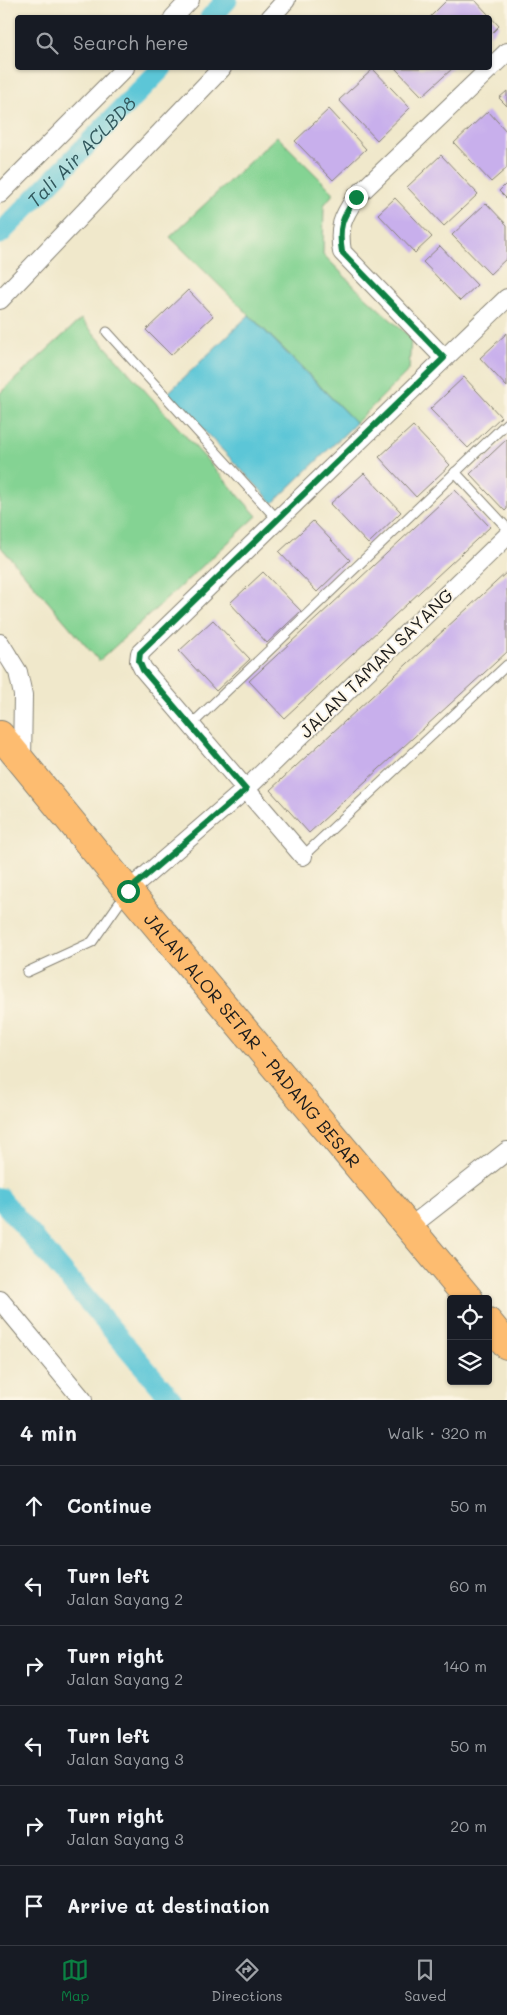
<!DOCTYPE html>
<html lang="en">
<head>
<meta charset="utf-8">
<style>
	body { margin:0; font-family:Mali,sans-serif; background:#242831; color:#f1f3f6 }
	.controls { position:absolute; right:15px; bottom:15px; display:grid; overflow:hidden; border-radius:5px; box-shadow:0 1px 4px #0004 }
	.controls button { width:45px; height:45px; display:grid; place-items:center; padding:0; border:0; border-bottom:1px solid #363941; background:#171b24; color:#f1f3f6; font:25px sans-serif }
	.stop { position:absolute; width:15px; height:15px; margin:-11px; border:4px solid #0b8043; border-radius:50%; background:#fff }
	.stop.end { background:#0b8043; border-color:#fff; box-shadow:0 1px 5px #0008 }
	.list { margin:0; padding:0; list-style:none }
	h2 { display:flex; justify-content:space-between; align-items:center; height:65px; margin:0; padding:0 20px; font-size:21px }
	h2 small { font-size:16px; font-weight:400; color:#9ea1a6 }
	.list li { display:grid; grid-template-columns:32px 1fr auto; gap:15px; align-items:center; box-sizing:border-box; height:80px; padding:0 20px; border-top:1px solid #363941 }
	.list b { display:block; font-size:19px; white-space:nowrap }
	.list p { margin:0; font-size:16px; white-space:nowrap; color:#9ea1a6 }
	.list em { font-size:16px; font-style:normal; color:#9ea1a6 }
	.icon { flex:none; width:28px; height:28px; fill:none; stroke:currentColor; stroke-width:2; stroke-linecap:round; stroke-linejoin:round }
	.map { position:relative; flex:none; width:507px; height:1400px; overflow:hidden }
	.search { position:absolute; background:#171b24; box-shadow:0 1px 4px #0004; left:15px; right:15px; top:15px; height:55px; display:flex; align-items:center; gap:12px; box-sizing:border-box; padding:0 18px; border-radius:5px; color:#9ea1a6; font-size:19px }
	.sheet { height:545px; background:#171b24 }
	nav { display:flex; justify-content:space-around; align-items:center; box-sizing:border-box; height:70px; border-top:1px solid #363941; background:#171b24; font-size:14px; color:#9ea1a6 }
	nav a { display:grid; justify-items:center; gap:2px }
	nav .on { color:#0b8043 }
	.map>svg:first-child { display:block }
</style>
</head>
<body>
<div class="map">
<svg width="507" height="1400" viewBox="0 0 507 1400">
	<rect width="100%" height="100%" fill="#fcf5e5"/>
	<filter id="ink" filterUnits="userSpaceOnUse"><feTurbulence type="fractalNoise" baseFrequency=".02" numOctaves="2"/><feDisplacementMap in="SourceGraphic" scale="10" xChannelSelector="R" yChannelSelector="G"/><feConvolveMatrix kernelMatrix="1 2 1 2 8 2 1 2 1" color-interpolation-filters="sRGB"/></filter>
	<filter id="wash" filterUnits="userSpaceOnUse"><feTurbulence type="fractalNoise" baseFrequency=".0096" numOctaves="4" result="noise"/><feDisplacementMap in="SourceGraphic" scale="20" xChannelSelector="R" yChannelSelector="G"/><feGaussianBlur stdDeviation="1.12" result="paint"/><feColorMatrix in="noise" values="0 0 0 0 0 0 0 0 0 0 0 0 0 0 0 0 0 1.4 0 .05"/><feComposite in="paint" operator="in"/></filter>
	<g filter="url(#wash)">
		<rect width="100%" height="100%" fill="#f0e8cb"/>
		<g fill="#84d393" stroke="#507858">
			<polygon points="277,136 334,193 324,205 323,254 358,290 411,338 409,370 356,423 290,355 170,237"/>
			<polygon points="81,319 257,516 99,661 0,546 0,393"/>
		</g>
		<polygon fill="#5cc6d7" stroke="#3c717a" points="249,315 356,423 273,503 168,393"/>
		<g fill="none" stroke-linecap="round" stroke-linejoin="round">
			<g stroke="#5cc6d7" stroke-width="21">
				<polyline points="210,18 227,0"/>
				<path id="s1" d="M 0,234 L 162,68"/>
				<polyline points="0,1198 172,1400"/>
			</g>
		</g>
		<g id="blocks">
			<g fill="#c8afec">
				<polygon points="447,0 475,0 499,26 490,35 490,18 429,18"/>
				<polygon points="395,68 453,68 422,96"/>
				<polygon points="373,69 410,108 377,140 339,100"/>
				<polygon points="507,91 507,106 499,98"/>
				<polygon points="329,109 366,149 333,180 295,141"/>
				<polygon points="488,111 507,132 507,168 491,182 454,143"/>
				<polygon points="441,155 478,194 444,226 407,187"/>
				<polygon points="507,183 507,199 499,191"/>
				<polygon points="395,198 432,237 415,253 378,214"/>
				<polygon points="486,203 507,225 507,258 490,274 452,235"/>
				<polygon points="440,246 477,285 460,301 423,262"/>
				<polygon points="188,290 213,316 171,355 146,330"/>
				<polygon points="507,333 507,387 480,358"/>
				<polygon points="464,377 501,417 468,448 430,409"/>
				<polygon points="413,426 450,465 416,497 379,457"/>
				<polygon points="507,439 507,509 505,511 470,474"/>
				<polygon points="364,473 401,512 368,544 330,504"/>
				<polygon points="455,490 490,527 284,718 249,681"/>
				<polygon points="313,521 350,560 317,592 279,552"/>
				<polygon points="263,572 301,611 267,643 230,603"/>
				<polygon points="507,572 507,652 309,833 270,790"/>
				<polygon points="213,620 250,659 216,691 179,651"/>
			</g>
		</g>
	</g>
	<g filter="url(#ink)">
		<use href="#blocks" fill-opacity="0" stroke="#868274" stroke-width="1"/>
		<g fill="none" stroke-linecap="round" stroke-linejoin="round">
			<g stroke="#868274" stroke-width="11">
				<g id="service">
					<polyline points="107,332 277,519"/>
					<polyline points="455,472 507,528"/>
					<polyline points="191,725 507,423"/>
					<polyline points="303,856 507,665"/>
					<polyline points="27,972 92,942 125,895"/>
				</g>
			</g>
			<g stroke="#868274" stroke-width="20">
				<g id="minor">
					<polyline points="173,18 190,0"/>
					<polyline points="270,18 286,0"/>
					<polyline points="0,194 125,68"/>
					<polyline points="0,300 222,68"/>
					<path d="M 444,358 L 342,252 C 338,227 342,218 356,197 L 507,52"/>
					<polyline points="0,643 18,672 23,695 22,761"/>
					<polyline points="303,856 143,669 139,661 140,653 507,298"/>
					<polyline points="128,891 246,789 507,536"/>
					<polyline points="410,1227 507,1151"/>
					<polyline points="0,1300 83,1400"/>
				</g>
			</g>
			<g stroke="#868274" stroke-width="30">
				<g id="primary">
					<path id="s2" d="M 0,735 L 128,891 L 469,1299"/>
					<polyline points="488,1322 507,1345"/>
				</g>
			</g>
			<use href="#service" stroke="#fff" stroke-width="9"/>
			<use href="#minor" stroke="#fff" stroke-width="18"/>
			<use href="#primary" stroke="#fdbc70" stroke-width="28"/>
		</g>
	</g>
	<g fill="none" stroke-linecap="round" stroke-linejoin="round" filter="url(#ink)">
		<path stroke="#0b8043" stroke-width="6" d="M 128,891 L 246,790 L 143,670 L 139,661 L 140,653 L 444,358 L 342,252 C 338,227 342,218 356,197"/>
	</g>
	<g text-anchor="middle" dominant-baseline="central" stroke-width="4" stroke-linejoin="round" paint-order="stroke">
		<g font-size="18" fill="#1c1c1c" stroke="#fcf5e5">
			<text transform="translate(376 663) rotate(-44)">JALAN TAMAN SAYANG</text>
			<text stroke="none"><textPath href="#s2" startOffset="396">JALAN ALOR SETAR - PADANG BESAR</textPath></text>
		</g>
		<g font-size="19" font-style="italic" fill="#32585d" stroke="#fcf5e5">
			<text stroke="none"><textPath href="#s1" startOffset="116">Tali Air ACLBD8</textPath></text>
		</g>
	</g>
</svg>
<div class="controls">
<button><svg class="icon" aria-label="locate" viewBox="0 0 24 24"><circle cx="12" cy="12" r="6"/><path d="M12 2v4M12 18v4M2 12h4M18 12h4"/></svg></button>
<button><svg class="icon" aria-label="layers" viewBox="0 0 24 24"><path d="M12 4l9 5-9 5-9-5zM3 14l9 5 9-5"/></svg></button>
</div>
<div class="stop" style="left:128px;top:891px"></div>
<div class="stop end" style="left:356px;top:197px"></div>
<div class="search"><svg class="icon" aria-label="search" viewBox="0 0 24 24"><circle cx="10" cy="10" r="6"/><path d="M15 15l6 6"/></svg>Search here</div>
</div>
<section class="sheet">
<h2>4 min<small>Walk · 320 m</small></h2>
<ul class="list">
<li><svg class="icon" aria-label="ahead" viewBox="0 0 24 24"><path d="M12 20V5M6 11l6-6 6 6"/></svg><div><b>Continue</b></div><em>50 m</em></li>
<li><svg class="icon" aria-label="left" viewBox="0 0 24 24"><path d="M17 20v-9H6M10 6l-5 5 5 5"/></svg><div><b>Turn left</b><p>Jalan Sayang 2</p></div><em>60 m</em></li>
<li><svg class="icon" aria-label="right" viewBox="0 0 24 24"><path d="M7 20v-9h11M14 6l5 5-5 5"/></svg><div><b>Turn right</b><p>Jalan Sayang 2</p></div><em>140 m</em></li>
<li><svg class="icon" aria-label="left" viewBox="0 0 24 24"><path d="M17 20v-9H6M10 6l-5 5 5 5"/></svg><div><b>Turn left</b><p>Jalan Sayang 3</p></div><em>50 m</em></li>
<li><svg class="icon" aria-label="right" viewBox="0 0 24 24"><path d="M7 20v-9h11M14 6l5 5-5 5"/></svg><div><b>Turn right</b><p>Jalan Sayang 3</p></div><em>20 m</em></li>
<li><svg class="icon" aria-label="arrive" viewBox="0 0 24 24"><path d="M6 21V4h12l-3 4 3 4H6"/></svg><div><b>Arrive at destination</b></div></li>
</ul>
</section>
<nav>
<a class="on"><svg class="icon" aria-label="map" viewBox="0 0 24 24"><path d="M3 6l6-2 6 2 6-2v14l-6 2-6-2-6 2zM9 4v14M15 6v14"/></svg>Map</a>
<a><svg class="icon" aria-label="directions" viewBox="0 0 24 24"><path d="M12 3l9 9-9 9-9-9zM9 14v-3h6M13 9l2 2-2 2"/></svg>Directions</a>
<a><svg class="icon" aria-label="saved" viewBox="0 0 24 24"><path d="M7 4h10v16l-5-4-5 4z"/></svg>Saved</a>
</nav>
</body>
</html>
